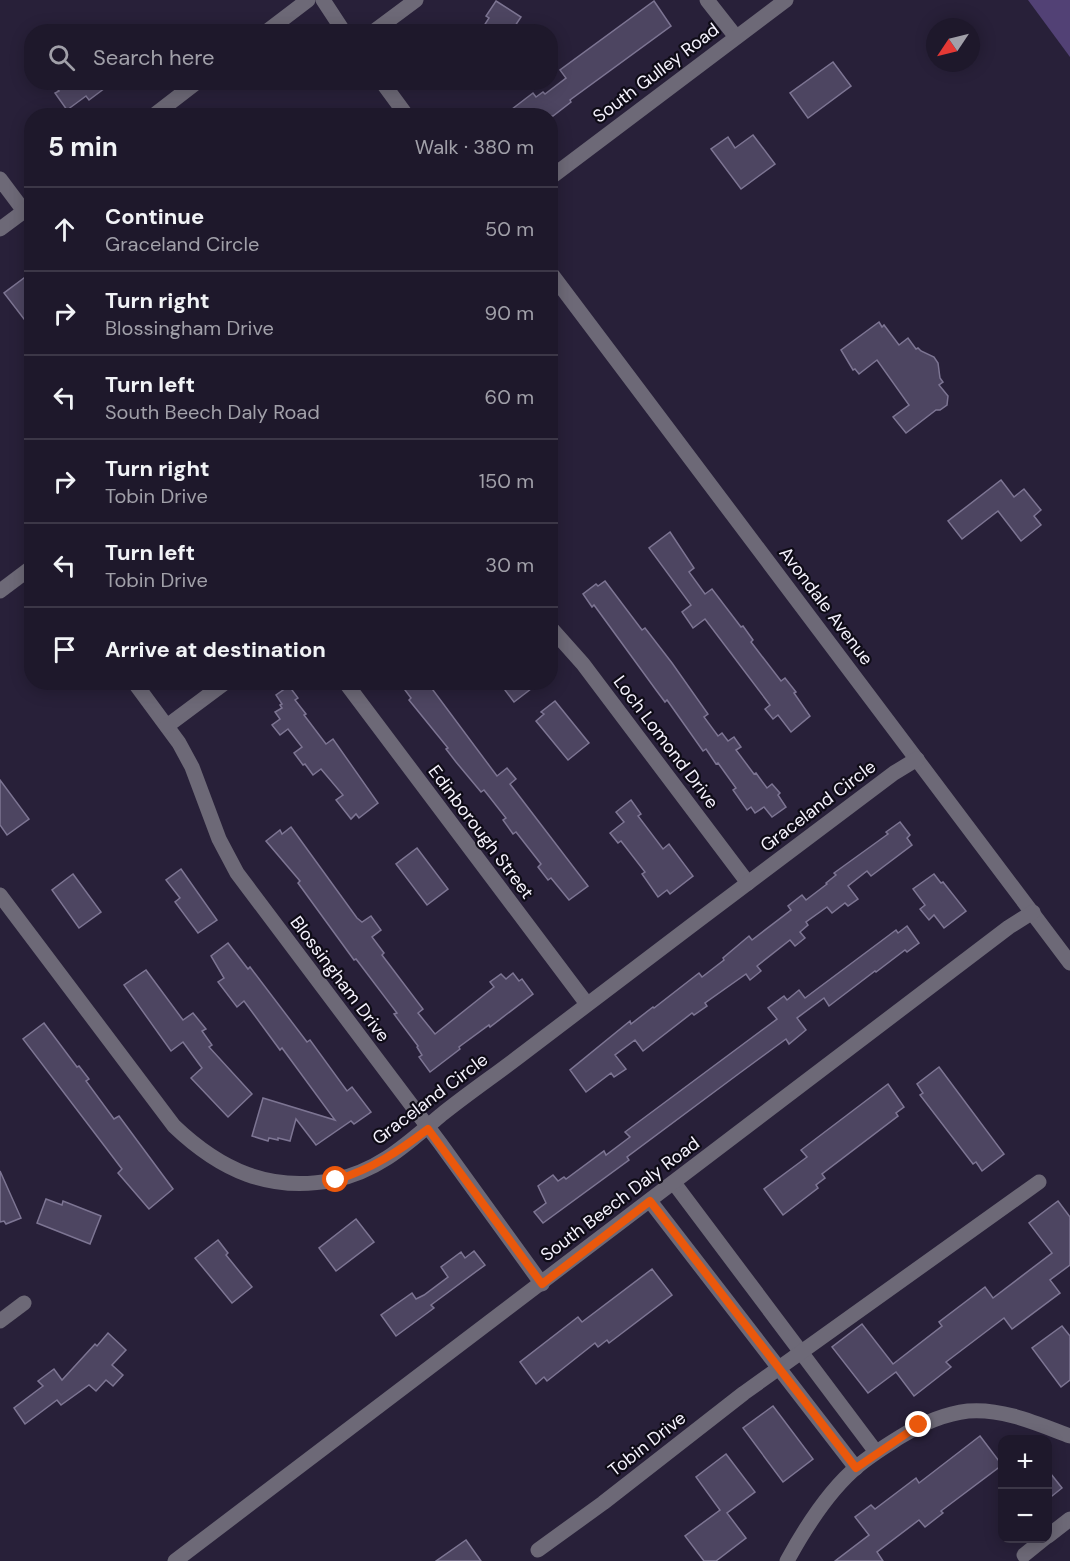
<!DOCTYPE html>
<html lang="en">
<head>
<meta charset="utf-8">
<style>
	body { margin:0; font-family:"DM Sans",sans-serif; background:#262133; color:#f1f3f6 }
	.controls { position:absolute; right:18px; bottom:18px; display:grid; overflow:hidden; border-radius:12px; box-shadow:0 3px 15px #0003 }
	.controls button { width:54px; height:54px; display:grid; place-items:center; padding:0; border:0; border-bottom:2px solid #3c3747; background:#1e182b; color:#f1f3f6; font:30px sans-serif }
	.compass { position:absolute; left:926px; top:18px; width:54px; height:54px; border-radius:50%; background:#1e182b; box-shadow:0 3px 15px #0003; rotate:235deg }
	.stop { position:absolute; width:18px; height:18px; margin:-14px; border:4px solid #ea580c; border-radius:50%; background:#fff }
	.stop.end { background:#ea580c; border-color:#fff; box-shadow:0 2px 6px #0008 }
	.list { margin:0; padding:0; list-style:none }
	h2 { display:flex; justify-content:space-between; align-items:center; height:78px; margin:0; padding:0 24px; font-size:26px }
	h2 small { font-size:20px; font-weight:400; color:#a1a0a9 }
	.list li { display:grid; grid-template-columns:39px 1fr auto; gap:18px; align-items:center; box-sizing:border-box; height:84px; padding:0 24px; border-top:2px solid #3c3747 }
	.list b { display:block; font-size:22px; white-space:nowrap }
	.list p { margin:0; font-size:20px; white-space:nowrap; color:#a1a0a9 }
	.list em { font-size:20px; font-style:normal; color:#a1a0a9 }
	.icon { flex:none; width:33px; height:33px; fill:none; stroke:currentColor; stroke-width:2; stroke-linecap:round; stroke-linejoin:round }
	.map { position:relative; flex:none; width:1070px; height:1561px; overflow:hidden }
	.search { position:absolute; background:#1e182b; box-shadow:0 3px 15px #0003; left:24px; top:24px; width:534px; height:66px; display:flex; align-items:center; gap:15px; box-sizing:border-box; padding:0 21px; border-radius:24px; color:#a1a0a9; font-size:22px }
	.panel { position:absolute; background:#1e182b; box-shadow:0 3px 15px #0003; left:24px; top:108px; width:534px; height:582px; border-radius:24px }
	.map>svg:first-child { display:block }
</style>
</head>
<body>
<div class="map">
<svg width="1070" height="1561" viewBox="0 0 1070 1561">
	<rect width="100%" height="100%" fill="#282039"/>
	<polygon fill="#524175" points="1028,0 1070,0 1070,57"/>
	<g fill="#4d4561" stroke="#7d7593" stroke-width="1.5">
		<polygon points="496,1 521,17 511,32 480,32 489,18 486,16"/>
		<polygon points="654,1 671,26 570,100 571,102 553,116 503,116 533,93 536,97 543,92 545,94 566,78 560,70"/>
		<polygon points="833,62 851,86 808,118 790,93"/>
		<polygon points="52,82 113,82 89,100 86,96 67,110 55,93 59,91"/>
		<polygon points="753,135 775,164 741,189 711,149 728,137 735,148"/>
		<polygon points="32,272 32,313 24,319 4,293"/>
		<polygon points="879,322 882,327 884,325 899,345 908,338 916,349 918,348 921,351 934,357 938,363 940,378 943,382 939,385 948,396 947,405 940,410 936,410 906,433 893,417 909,405 877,360 859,374 855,369 853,370 841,350"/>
		<polygon points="1001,480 1014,497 1024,489 1041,510 1034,516 1041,525 1021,541 998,511 962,539 948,521"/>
		<polygon points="670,532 694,568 689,572 705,594 712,589 741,627 743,626 753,640 751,642 781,681 785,678 796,692 794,693 810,716 791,732 778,715 773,719 765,709 770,705 705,619 693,628 682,612 691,605 649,548"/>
		<polygon points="605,581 642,630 645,628 672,663 708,714 704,717 718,736 722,733 728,741 734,737 741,747 736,750 754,774 756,773 767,788 772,784 780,793 778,795 786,807 772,817 764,807 755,813 751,807 747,810 733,790 736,788 718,763 716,764 706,749 703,751 667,700 665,702 656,690 594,605 592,607 583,594 596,584 598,586"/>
		<polygon points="399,682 427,682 497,776 507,768 516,779 510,784 588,886 569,900 551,878 548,880 538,867 541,864 516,832 513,834 503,820 506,818 484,790 481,792 456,762 446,749 448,748 409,700 411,698"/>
		<polygon points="499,682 540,682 514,702"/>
		<polygon points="289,686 298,698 295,700 306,714 304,715 326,744 333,739 378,803 359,818 356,814 351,819 336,800 343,795 321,769 313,775 305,764 303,765 294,753 302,747 288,729 280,735 272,725 280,719 275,712 282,708 280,705 282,704 276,695"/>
		<polygon points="555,701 589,743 568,760 536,721 544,714 541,712"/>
		<polygon points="0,780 29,819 7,835 0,825"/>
		<polygon points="631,800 641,814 638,816 663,849 669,844 693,876 670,894 667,890 658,897 642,874 645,872 621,841 618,843 610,833 624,822 616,812"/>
		<polygon points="900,822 910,835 907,838 912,845 871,876 867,871 848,886 858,899 848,906 845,903 832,913 827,907 806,922 808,925 800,932 805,938 795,946 790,940 757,966 761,971 750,980 746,974 705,1003 707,1006 694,1015 692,1013 643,1051 635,1040 615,1055 626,1069 614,1077 611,1073 586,1092 570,1070 630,1021 631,1024 653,1007 654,1008 699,973 702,977 724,960 723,958 749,936 752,940 791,910 788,906 802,895 806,900 827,884 826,883 836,875 834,873 888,834 886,832"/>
		<polygon points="291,827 357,918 362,922 371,916 381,930 372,937 384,953 382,955 423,1009 418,1013 435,1034 494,987 490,982 501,974 506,979 513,973 519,981 522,979 533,994 490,1027 489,1025 459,1047 460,1049 430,1072 419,1057 422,1055 417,1047 418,1046 394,1014 397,1013 356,959 354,960 298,883 300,881 266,841 280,830 282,834"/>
		<polygon points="417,848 448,889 427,905 396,864"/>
		<polygon points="181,869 217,920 198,933 175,902 180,898 166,880"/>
		<polygon points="73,874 101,912 79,928 52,890"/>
		<polygon points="934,874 941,883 943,882 966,911 944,928 934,915 929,920 920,909 925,905 913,889"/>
		<polygon points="907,926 919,943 907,952 905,950 876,972 875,971 829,1006 824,998 797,1018 806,1030 789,1044 786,1039 737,1075 627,1157 629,1160 543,1223 534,1212 546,1203 538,1186 553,1175 558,1181 564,1177 566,1179 604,1151 606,1155 630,1137 625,1132 777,1019 768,1008 784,996 787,1000 799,990 805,998 896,930 898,933"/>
		<polygon points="228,943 248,969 250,967 307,1042 310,1040 347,1091 352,1087 371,1112 354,1124 351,1121 316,1145 296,1119 290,1141 278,1138 278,1140 269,1138 268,1141 252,1136 263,1098 335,1120 282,1048 280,1050 244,1001 237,1007 218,982 224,978 211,956"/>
		<polygon points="146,970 183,1020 193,1013 206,1029 202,1031 212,1045 209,1047 252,1094 228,1117 191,1078 202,1068 183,1042 171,1051 124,985"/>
		<polygon points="44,1023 77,1067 79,1066 89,1079 86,1081 114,1119 119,1116 173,1189 149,1209 118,1173 122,1169 23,1039"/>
		<polygon points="939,1067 1004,1154 982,1171 976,1162 973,1164 920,1095 923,1093 917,1084"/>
		<polygon points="888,1084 904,1107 896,1113 898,1116 822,1174 825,1178 816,1185 818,1188 783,1215 764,1189 807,1157 801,1150"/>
		<polygon points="0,1171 21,1218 6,1224 4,1221 0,1222"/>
		<polygon points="46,1199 62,1205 63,1201 101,1216 90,1244 37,1223"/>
		<polygon points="1058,1201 1070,1217 1070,1265 1050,1280 1060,1293 1012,1329 1004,1318 946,1362 951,1367 914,1396 896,1372 868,1393 832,1347 862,1324 893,1364 942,1326 939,1322 985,1287 993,1298 1052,1253 1029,1223"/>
		<polygon points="356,1219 374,1242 336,1271 319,1248"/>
		<polygon points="218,1240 228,1253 226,1255 252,1287 232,1303 195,1258"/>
		<polygon points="474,1251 485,1265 431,1305 434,1308 396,1336 381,1315 412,1293 416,1299 424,1295 448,1277 441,1267 461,1252 465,1258"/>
		<polygon points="652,1269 672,1295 609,1343 607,1340 598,1347 595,1343 547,1381 544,1377 536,1384 520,1362 578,1317 582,1322"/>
		<polygon points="1062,1326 1070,1336 1070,1380 1061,1387 1032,1348"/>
		<polygon points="108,1333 126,1350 112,1365 123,1375 113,1386 106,1380 96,1391 89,1385 61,1405 57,1400 25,1424 14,1408 43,1386 38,1381 54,1369 62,1380 95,1344 97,1346"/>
		<polygon points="773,1406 813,1459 783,1482 743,1428"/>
		<polygon points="980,1436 1002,1465 941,1511 943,1513 925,1527 919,1520 877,1552 883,1561 835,1561 869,1535 855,1517 871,1505 875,1509 916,1478 919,1483"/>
		<polygon points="726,1454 755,1492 727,1513 746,1538 716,1561 704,1561 685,1536 720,1510 696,1477"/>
		<polygon points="1047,1469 1062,1488 1047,1500"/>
		<polygon points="466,1540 481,1561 436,1561"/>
	</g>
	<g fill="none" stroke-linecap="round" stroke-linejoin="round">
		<g stroke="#6d6977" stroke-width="15">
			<polyline points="323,0 344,32"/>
			<polyline points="707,0 736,37"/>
			<polyline points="266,32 308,0"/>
			<polyline points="373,32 416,0"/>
			<polyline points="382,82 407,116"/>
			<polyline points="153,116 197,82"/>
			<polyline points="550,178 786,0"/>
			<polyline points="0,179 24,211"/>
			<polyline points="0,229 31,206"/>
			<polyline points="550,272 1070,963"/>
			<polyline points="0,591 32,567"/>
			<polyline points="550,627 583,664 748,883"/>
			<polyline points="134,682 179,743 192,767 219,839 237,873 440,1143 542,1284"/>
			<polyline points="345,682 587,1004"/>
			<polyline points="167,726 226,682"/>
			<path d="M 0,895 L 174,1126 C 220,1170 270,1193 334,1180 C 379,1171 408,1143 441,1115 C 467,1094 495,1075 521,1055 C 645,960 769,867 894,773 L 917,759"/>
			<polyline points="674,1183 876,1452"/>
			<polyline points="650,1201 856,1468"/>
			<polyline points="0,1321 24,1303"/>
			<polyline points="1048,1536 1070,1519"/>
			<polyline points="538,1550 603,1503 744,1393 1039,1182"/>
			<polyline points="1024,1555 1045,1538"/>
			<polyline points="175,1561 1009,927 1033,912"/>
			<path d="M 787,1561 C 805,1528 829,1490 858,1466 C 871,1455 886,1446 900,1437 C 921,1424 943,1414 968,1411 C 1003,1408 1038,1424 1070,1436"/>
		</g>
	</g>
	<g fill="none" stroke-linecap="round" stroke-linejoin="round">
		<path stroke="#ea580c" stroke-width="8" d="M 336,1180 C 372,1169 399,1151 428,1129 L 542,1284 L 650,1201 L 856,1468 L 919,1425"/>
	</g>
	<g text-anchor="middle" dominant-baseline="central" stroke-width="4.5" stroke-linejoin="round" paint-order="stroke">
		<g font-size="18" fill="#f6f3fe" stroke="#0f0c17">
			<text transform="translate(656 73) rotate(-37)">South Gulley Road</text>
			<text transform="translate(826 606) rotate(53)">Avondale Avenue</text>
			<text transform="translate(666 742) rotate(53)">Loch Lomond Drive</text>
			<text transform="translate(818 806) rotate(-37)">Graceland Circle</text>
			<text transform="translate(481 832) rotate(53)">Edinborough Street</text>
			<text transform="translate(340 979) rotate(53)">Blossingham Drive</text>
			<text transform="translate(430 1099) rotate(-37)">Graceland Circle</text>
			<text transform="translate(620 1199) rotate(-37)">South Beech Daly Road</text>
			<text transform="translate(647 1444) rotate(-38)">Tobin Drive</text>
		</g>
	</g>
</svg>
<div class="controls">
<button>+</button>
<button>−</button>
</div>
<svg class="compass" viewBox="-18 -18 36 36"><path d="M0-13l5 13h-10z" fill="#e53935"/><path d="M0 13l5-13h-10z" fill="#a1a0a9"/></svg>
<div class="stop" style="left:336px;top:1180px"></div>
<div class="stop end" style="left:919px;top:1425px"></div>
<div class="search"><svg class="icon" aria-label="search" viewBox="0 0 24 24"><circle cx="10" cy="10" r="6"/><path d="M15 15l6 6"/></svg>Search here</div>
<section class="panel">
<h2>5 min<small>Walk · 380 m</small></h2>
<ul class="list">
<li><svg class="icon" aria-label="ahead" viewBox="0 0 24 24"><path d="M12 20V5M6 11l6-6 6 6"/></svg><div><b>Continue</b><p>Graceland Circle</p></div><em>50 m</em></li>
<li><svg class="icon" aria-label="right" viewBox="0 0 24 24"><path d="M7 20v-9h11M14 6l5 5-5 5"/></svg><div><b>Turn right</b><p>Blossingham Drive</p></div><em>90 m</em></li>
<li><svg class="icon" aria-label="left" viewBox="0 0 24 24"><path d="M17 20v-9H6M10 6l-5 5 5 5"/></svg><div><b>Turn left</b><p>South Beech Daly Road</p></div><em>60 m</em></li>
<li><svg class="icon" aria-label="right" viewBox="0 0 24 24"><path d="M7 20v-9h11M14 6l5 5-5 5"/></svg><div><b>Turn right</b><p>Tobin Drive</p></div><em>150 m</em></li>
<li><svg class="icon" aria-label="left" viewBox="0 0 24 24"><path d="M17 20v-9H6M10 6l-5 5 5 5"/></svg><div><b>Turn left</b><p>Tobin Drive</p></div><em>30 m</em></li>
<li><svg class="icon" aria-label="arrive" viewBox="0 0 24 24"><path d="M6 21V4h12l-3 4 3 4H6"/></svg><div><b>Arrive at destination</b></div></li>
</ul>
</section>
</div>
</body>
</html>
